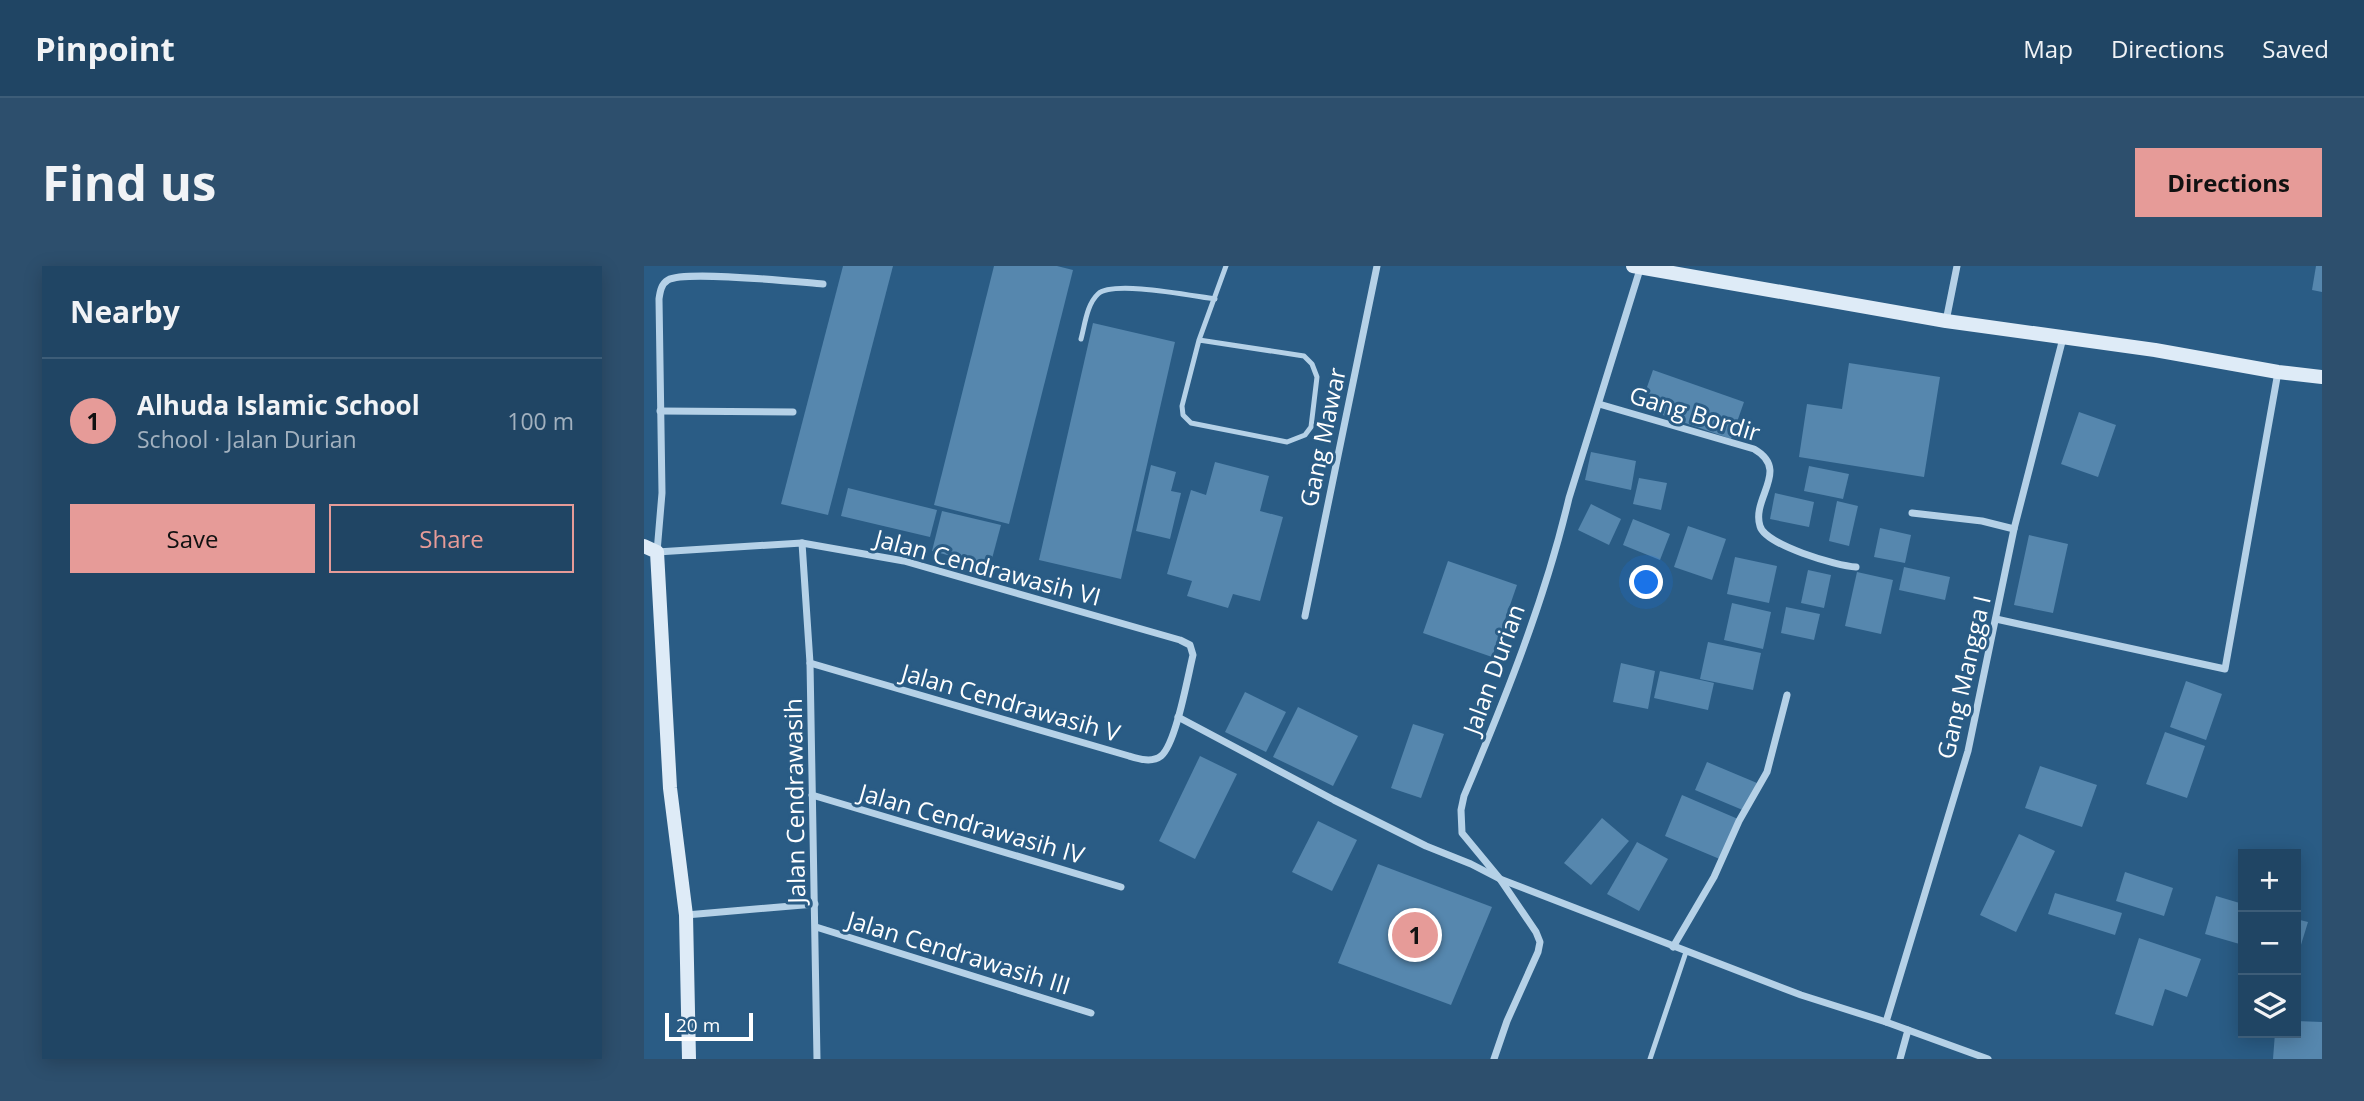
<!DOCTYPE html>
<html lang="en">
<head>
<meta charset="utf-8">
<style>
	body { margin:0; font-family:"Open Sans",sans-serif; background:#2d4f6d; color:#f1f3f6 }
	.controls { position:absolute; right:21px; bottom:21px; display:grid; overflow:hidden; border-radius:0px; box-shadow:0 4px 18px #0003 }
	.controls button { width:63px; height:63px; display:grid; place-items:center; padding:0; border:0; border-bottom:2px solid #3d5d78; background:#204564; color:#f1f3f6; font:35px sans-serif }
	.scale { position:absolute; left:21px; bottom:18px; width:88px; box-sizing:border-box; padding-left:7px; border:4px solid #fff; border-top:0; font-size:19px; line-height:24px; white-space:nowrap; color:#fff; -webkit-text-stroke:5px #2a5c85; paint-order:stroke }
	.you { position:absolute; left:1003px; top:317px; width:24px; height:24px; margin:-18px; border:5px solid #fff; border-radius:50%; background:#1a73e8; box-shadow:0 0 0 10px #1a73e833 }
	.badge { display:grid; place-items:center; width:46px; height:46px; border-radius:50%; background:#e69b98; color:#111; font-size:23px; font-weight:700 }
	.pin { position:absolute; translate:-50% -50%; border:4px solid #fff; box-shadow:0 2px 7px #0006 }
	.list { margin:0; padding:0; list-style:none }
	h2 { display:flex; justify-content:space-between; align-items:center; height:91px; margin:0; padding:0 28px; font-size:30px }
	h2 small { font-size:23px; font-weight:400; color:#a2b1bf }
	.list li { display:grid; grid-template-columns:46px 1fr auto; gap:21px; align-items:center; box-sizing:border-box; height:126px; padding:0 28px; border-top:2px solid #3d5d78 }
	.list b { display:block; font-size:26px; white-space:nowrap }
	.list p { margin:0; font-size:23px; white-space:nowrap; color:#a2b1bf }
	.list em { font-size:23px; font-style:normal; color:#a2b1bf }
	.actions { display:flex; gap:14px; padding:21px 28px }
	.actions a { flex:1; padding:16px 0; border:2px solid #e69b98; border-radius:0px; text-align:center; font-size:24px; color:#e69b98 }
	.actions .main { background:#e69b98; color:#111 }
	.icon { flex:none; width:38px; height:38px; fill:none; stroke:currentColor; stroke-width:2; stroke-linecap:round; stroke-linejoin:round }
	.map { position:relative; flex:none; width:1678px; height:793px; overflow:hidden; border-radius:0px }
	header { display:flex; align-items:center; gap:42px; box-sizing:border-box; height:98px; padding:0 35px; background:#204564; border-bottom:2px solid #3d5d78 }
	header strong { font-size:33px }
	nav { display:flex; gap:38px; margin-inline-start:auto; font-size:24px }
	.intro { display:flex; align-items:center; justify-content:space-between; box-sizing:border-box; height:168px; padding:0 42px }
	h1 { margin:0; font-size:49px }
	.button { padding:18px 32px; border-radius:0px; background:#e69b98; color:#111; font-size:24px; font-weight:700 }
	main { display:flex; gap:42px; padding:0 42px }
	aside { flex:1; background:#204564; border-radius:0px; box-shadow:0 4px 18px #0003 }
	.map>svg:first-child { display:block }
</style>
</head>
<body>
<header>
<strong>Pinpoint</strong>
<nav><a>Map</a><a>Directions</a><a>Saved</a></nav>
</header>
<div class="intro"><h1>Find us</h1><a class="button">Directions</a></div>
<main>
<aside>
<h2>Nearby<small></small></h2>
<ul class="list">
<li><span class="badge">1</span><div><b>Alhuda Islamic School</b><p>School · Jalan Durian</p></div><em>100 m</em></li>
</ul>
<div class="actions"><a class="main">Save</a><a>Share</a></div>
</aside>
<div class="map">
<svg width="1678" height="793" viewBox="0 0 1678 793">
	<rect width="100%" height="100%" fill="#2a5c85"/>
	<g fill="#5687ae">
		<polygon points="199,0 249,0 184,249 137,238"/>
		<polygon points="350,0 413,0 429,4 365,258 290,239"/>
		<polygon points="1672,0 1678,0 1678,26 1668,24"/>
		<polygon points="449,57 531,76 477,313 395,294"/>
		<polygon points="1205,97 1296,111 1280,211 1155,191 1163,138 1198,143"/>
		<polygon points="1009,104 1100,136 1087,173 996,141"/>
		<polygon points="1435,146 1472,159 1454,211 1417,198"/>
		<polygon points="947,186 992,195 987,224 941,214"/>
		<polygon points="571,196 625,210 616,245 639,251 616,335 589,328 584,342 543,330 548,315 523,308 547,224 562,229"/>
		<polygon points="507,199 532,206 527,225 537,227 526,273 492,265"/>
		<polygon points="1165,200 1205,208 1199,233 1160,225"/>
		<polygon points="995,212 1023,217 1017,244 989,238"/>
		<polygon points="204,222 293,244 286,271 197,250"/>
		<polygon points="1131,227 1170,236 1165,261 1126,253"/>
		<polygon points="1193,235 1214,240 1205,280 1185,275"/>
		<polygon points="947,238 977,253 965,279 934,264"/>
		<polygon points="298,245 357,259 346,300 288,285"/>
		<polygon points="989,253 1026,268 1016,294 979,279"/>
		<polygon points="1044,260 1082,273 1068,314 1030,301"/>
		<polygon points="1236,262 1267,269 1261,297 1230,291"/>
		<polygon points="1385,269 1424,278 1409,347 1370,339"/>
		<polygon points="1091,291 1133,300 1125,337 1083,328"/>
		<polygon points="804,295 873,319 848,391 779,367"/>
		<polygon points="1260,301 1306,311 1301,334 1255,324"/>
		<polygon points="1164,304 1187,309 1180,342 1157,337"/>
		<polygon points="1213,306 1249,314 1237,368 1201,360"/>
		<polygon points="1088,337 1127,346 1119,383 1080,374"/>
		<polygon points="1142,341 1176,348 1170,374 1137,367"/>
		<polygon points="1064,376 1117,387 1109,424 1056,413"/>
		<polygon points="977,397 1011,405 1004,443 969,436"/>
		<polygon points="1016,405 1070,417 1064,444 1010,432"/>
		<polygon points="1542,415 1578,428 1562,474 1526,461"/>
		<polygon points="601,426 642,446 622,486 581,466"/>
		<polygon points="654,441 714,470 689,520 629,491"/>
		<polygon points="769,458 800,468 777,532 747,522"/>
		<polygon points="1521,466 1561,480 1543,532 1502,518"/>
		<polygon points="556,490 593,508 551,593 515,575"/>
		<polygon points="1063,496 1113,517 1101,545 1051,524"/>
		<polygon points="1396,500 1453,519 1438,561 1381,542"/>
		<polygon points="1038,529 1094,553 1078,594 1021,570"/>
		<polygon points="958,552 985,575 947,619 920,597"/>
		<polygon points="674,555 713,574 688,625 648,606"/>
		<polygon points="1375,568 1411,585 1372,666 1336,649"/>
		<polygon points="993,576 1024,593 995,645 963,628"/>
		<polygon points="734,598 848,641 807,739 694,697"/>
		<polygon points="1481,606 1529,622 1520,650 1472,635"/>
		<polygon points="1411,627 1478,647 1471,669 1404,648"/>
		<polygon points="1572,630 1599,638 1599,679 1561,668"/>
		<polygon points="1652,653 1664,656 1652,695"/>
		<polygon points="1495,672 1557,693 1543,731 1521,723 1509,760 1471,748"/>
		<polygon points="1652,755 1678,756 1678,793 1629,793 1631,767 1652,767"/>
	</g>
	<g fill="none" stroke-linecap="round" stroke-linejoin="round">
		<g stroke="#b5d1e7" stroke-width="5">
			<path d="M 437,73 C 441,58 443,38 454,28 C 469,14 548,30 571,33"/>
			<polyline points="555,74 660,90 668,98 673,111 667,161 661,169 643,176 547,157 539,149 538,140 555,74 582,0"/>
			<polyline points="1006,793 1042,686"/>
		</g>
		<g stroke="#b5d1e7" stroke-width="7">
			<polyline points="1302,55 1313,0"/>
			<path d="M 955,138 L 1110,183 C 1147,204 1107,232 1116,260 C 1121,279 1193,300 1212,301"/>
			<polyline points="16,145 149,146"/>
			<polyline points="1268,247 1338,255 1370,263"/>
			<polyline points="158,277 166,397 173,793"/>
			<polyline points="661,350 733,0"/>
			<polyline points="1352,353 1581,403 1634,106"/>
			<path d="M 166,397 L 485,490 C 495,493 508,497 517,490 C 532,478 544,409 549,389 L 546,379 L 536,374 L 260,295 L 158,277 L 13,286 L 18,227 L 15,33 C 16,26 17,18 24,14 C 41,4 153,16 179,18"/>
			<polyline points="534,451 690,534 782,580 827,598 856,613 1157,729 1242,756 1344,793"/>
			<polyline points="168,529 477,621"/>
			<polyline points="42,649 171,638"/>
			<polyline points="172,661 447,747"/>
			<polyline points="1029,681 1070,611 1095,555 1123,506 1143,429"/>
			<polyline points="1242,756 1324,485 1370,263 1419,72"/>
			<path d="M 850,793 L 863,755 L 894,686 L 896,676 L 892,666 L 856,613 L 818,567 L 817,544 L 820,530 C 861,433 901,334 925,232 L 997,0"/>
			<polyline points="1256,793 1264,764"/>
		</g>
		<g stroke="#deebf7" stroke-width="14">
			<polyline points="989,0 1302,55 1511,84 1634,106 1678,111"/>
			<polyline points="0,280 13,286 26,522 42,649 45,793"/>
		</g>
	</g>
	<g text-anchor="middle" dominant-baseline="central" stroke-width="6" stroke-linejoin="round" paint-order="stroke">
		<g font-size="24" fill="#fff" stroke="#2a5c85">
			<text transform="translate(1051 147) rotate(17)">Gang Bordir</text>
			<text transform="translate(678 171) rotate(-78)">Gang Mawar</text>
			<text transform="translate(344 301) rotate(15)">Jalan Cendrawasih VI</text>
			<text transform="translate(849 403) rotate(-70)">Jalan Durian</text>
			<text transform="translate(1319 411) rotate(-77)">Gang Mangga I</text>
			<text transform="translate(367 436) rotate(16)">Jalan Cendrawasih V</text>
			<text transform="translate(150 535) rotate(-91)">Jalan Cendrawasih</text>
			<text transform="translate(328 557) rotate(16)">Jalan Cendrawasih IV</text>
			<text transform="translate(315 686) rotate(17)">Jalan Cendrawasih III</text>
		</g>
	</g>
</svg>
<div class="controls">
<button>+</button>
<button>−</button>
<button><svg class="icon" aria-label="layers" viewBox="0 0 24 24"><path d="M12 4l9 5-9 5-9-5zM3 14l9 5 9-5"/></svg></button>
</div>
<div class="scale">20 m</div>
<div class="you"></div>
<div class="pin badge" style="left:771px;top:669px">1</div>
</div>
</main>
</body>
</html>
